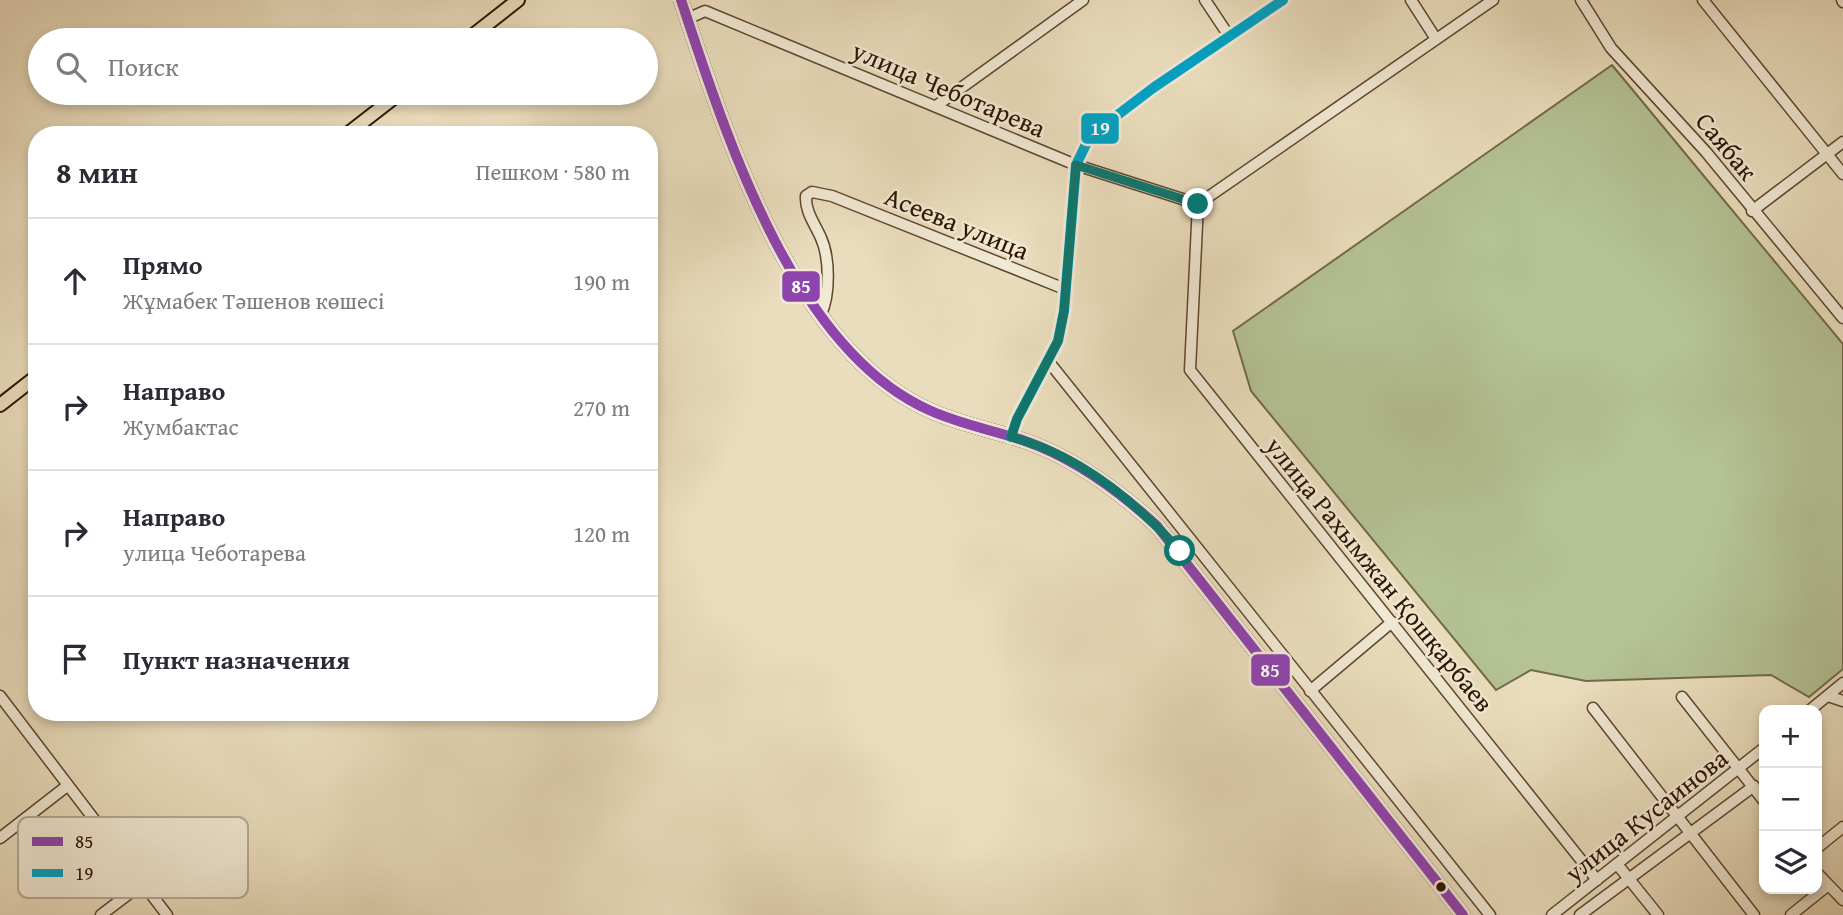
<!DOCTYPE html>
<html lang="ru">
<head>
<meta charset="utf-8">
<style>
	body { margin:0; font-family:"Gentium Book Plus",serif; background:#f7f7f7; color:#2b2b33 }
	.controls { position:absolute; right:21px; bottom:21px; display:grid; overflow:hidden; border-radius:14px; box-shadow:0 4px 10px #0003 }
	.controls button { width:63px; height:63px; display:grid; place-items:center; padding:0; border:0; border-bottom:2px solid #e1e1e2; background:#fff; color:#2b2b33; font:35px sans-serif }
	.stop { position:absolute; width:21px; height:21px; margin:-16px; border:5px solid #0f766e; border-radius:50%; background:#fff }
	.stop.end { background:#0f766e; border-color:#fff; box-shadow:0 2px 7px #0008 }
	.list { margin:0; padding:0; list-style:none }
	h2 { display:flex; justify-content:space-between; align-items:center; height:91px; margin:0; padding:0 28px; font-size:30px }
	h2 small { font-size:23px; font-weight:400; color:#7c7c81 }
	.list li { display:grid; grid-template-columns:46px 1fr auto; gap:21px; align-items:center; box-sizing:border-box; height:126px; padding:0 28px; border-top:2px solid #e1e1e2 }
	.list b { display:block; font-size:26px; white-space:nowrap }
	.list p { margin:0; font-size:23px; white-space:nowrap; color:#7c7c81 }
	.list em { font-size:23px; font-style:normal; color:#7c7c81 }
	.icon { flex:none; width:38px; height:38px; fill:none; stroke:currentColor; stroke-width:2; stroke-linecap:round; stroke-linejoin:round }
	.map { position:relative; flex:none; width:1843px; height:915px; overflow:hidden }
	.search { position:absolute; background:#fff; box-shadow:0 4px 10px #0003; left:28px; top:28px; width:630px; height:77px; display:flex; align-items:center; gap:18px; box-sizing:border-box; padding:0 24px; border-radius:38px; color:#7c7c81; font-size:26px }
	.panel { position:absolute; background:#fff; box-shadow:0 4px 10px #0003; left:28px; top:126px; width:630px; height:595px; border-radius:28px }
	.map>svg:first-child { display:block }
</style>
</head>
<body>
<div class="map">
<svg width="1843" height="915" viewBox="0 0 1843 915">
	<rect width="100%" height="100%" fill="#eaddbd"/>
	<filter id="stains"><feTurbulence type="fractalNoise" baseFrequency=".00286" numOctaves="4"/><feColorMatrix values="0 0 0 0 .2 0 0 0 0 .09 0 0 0 0 .02 0 0 0 .5 -.17"/></filter>
	<radialGradient id="worn" r=".72"><stop offset=".6" stop-color="#630" stop-opacity="0"/><stop offset="1" stop-color="#630" stop-opacity=".3"/></radialGradient>
	<polygon fill="#b4c294" stroke="#726a4a" stroke-width="2" points="1612,65 1843,344 1843,669 1809,697 1771,675 1586,681 1531,670 1496,690 1251,391 1233,331"/>
	<g fill="none" stroke-linecap="round" stroke-linejoin="round">
		<g stroke="#5e462f" stroke-width="13">
			<g id="minor">
				<polyline points="1205,0 1229,36"/>
				<polyline points="1411,0 1436,39"/>
				<polyline points="1493,0 1198,204 1190,370 1597,880"/>
				<polyline points="1581,0 1611,48 1706,152 1843,318"/>
				<polyline points="1703,0 1843,174"/>
				<polyline points="1842,0 1843,2"/>
				<polyline points="687,19 705,11 1076,165 1198,204"/>
				<polyline points="936,106 1083,0"/>
				<polyline points="1752,211 1843,142"/>
				<path d="M 821,314 C 830,295 830,258 821,238 C 815,224 805,212 806,196 L 812,192 L 832,196 L 1065,289"/>
				<polyline points="1049,362 1490,915"/>
				<polyline points="1011,437 1017,419 1058,341 1064,311 1076,165 1090,136 1153,88 1283,0"/>
				<polyline points="1310,691 1392,622"/>
				<polyline points="0,696 167,915"/>
				<polyline points="1828,696 1843,701"/>
				<polyline points="1682,697 1764,801"/>
				<polyline points="1593,708 1754,915"/>
				<polyline points="1810,710 1843,683"/>
				<polyline points="0,838 67,786"/>
				<polyline points="1817,848 1843,827"/>
				<polyline points="1617,864 1658,915"/>
				<polyline points="1817,873 1843,900"/>
				<polyline points="101,915 143,883"/>
				<polyline points="1552,915 1764,748"/>
				<polyline points="1580,915 1754,786"/>
				<polyline points="1791,915 1827,886"/>
			</g>
		</g>
		<g stroke="#2f1300" stroke-width="16">
			<g id="major">
				<path d="M 681,0 C 725,132 792,349 929,410 C 959,424 993,430 1025,441 C 1074,458 1119,491 1157,526 L 1463,915"/>
				<polyline points="467,40 518,0"/>
				<polyline points="346,135 400,93"/>
				<polyline points="0,405 37,376"/>
			</g>
		</g>
		<use href="#minor" stroke="#f1e9d4" stroke-width="10"/>
		<use href="#major" stroke="#eaddbd" stroke-width="12"/>
		<g stroke="#f1e9d4" stroke-width="16">
			<path id="bus-1" d="M 681,0 C 725,132 792,349 929,410 C 959,424 993,430 1025,441 C 1074,458 1119,491 1157,526 L 1463,915"/>
		</g>
		<g stroke="#f1e9d4" stroke-width="16">
			<polyline id="bus-2" points="1011,437 1017,419 1058,341 1064,311 1076,165 1090,136 1153,88 1283,0"/>
		</g>
		<use href="#bus-1" stroke="#8e44ad" stroke-width="10"/>
		<use href="#bus-2" stroke="#02a2c4" stroke-width="10"/>
	</g>
	<g fill="none" stroke-linecap="round" stroke-linejoin="round">
		<path stroke="#0f766e" stroke-width="9" d="M 1180,551 C 1135,501 1077,454 1011,437 L 1017,419 L 1058,341 L 1064,311 L 1076,165 L 1198,204"/>
	</g>
	<circle fill="#2f1300" stroke="#f1e9d4" stroke-width="2.5" cx="1441" cy="887" r="6"/>
	<g text-anchor="middle" dominant-baseline="central" stroke-width="5" stroke-linejoin="round" paint-order="stroke">
		<g font-size="26" fill="#2f1300" stroke="#f1e9d4">
			<text transform="translate(949 89) rotate(23)">улица Чеботарева</text>
			<text transform="translate(1727 146) rotate(50)">Саябак</text>
			<text transform="translate(957 223) rotate(22)">Асеева улица</text>
			<text transform="translate(1380 574) rotate(51)">улица Рахымжан Қошқарбаев</text>
			<text transform="translate(1646 815) rotate(-38)">улица Кусаинова</text>
		</g>
	</g>
	<rect x="18" y="817" width="230" height="81" rx="10" fill="#f1e9d4" stroke="#b7a994" stroke-width="2"/>
	<rect x="32" y="837" width="31" height="9" fill="#8e44ad"/>
	<rect x="32" y="869" width="31" height="8" fill="#02a2c4"/>
	<g font-size="19" fill="#2f1300">
		<text x="75" y="848">85</text>
		<text x="75" y="880">19</text>
	</g>
	<g stroke="#f1e9d4" stroke-width="2.5">
		<rect x="1080" y="112" width="40" height="33" rx="7" fill="#02a2c4"/>
		<rect x="781" y="270" width="40" height="33" rx="7" fill="#8e44ad"/>
		<rect x="1250" y="653" width="41" height="34" rx="7" fill="#8e44ad"/>
	</g>
	<g font-size="19" text-anchor="middle" font-weight="bold" fill="#fff">
		<text x="1100" y="135">19</text>
		<text x="801" y="293">85</text>
		<text x="1270" y="677">85</text>
	</g>
	<rect width="100%" height="100%" filter="url(#stains)"/>
	<rect width="100%" height="100%" fill="url(#worn)"/>
</svg>
<div class="controls">
<button>+</button>
<button>−</button>
<button><svg class="icon" aria-label="layers" viewBox="0 0 24 24"><path d="M12 4l9 5-9 5-9-5zM3 14l9 5 9-5"/></svg></button>
</div>
<div class="stop" style="left:1180px;top:551px"></div>
<div class="stop end" style="left:1198px;top:204px"></div>
<div class="search"><svg class="icon" aria-label="search" viewBox="0 0 24 24"><circle cx="10" cy="10" r="6"/><path d="M15 15l6 6"/></svg>Поиск</div>
<section class="panel">
<h2>8 мин<small>Пешком · 580 m</small></h2>
<ul class="list">
<li><svg class="icon" aria-label="ahead" viewBox="0 0 24 24"><path d="M12 20V5M6 11l6-6 6 6"/></svg><div><b>Прямо</b><p>Жұмабек Тәшенов көшесі</p></div><em>190 m</em></li>
<li><svg class="icon" aria-label="right" viewBox="0 0 24 24"><path d="M7 20v-9h11M14 6l5 5-5 5"/></svg><div><b>Направо</b><p>Жумбактас</p></div><em>270 m</em></li>
<li><svg class="icon" aria-label="right" viewBox="0 0 24 24"><path d="M7 20v-9h11M14 6l5 5-5 5"/></svg><div><b>Направо</b><p>улица Чеботарева</p></div><em>120 m</em></li>
<li><svg class="icon" aria-label="arrive" viewBox="0 0 24 24"><path d="M6 21V4h12l-3 4 3 4H6"/></svg><div><b>Пункт назначения</b></div></li>
</ul>
</section>
</div>
</body>
</html>
